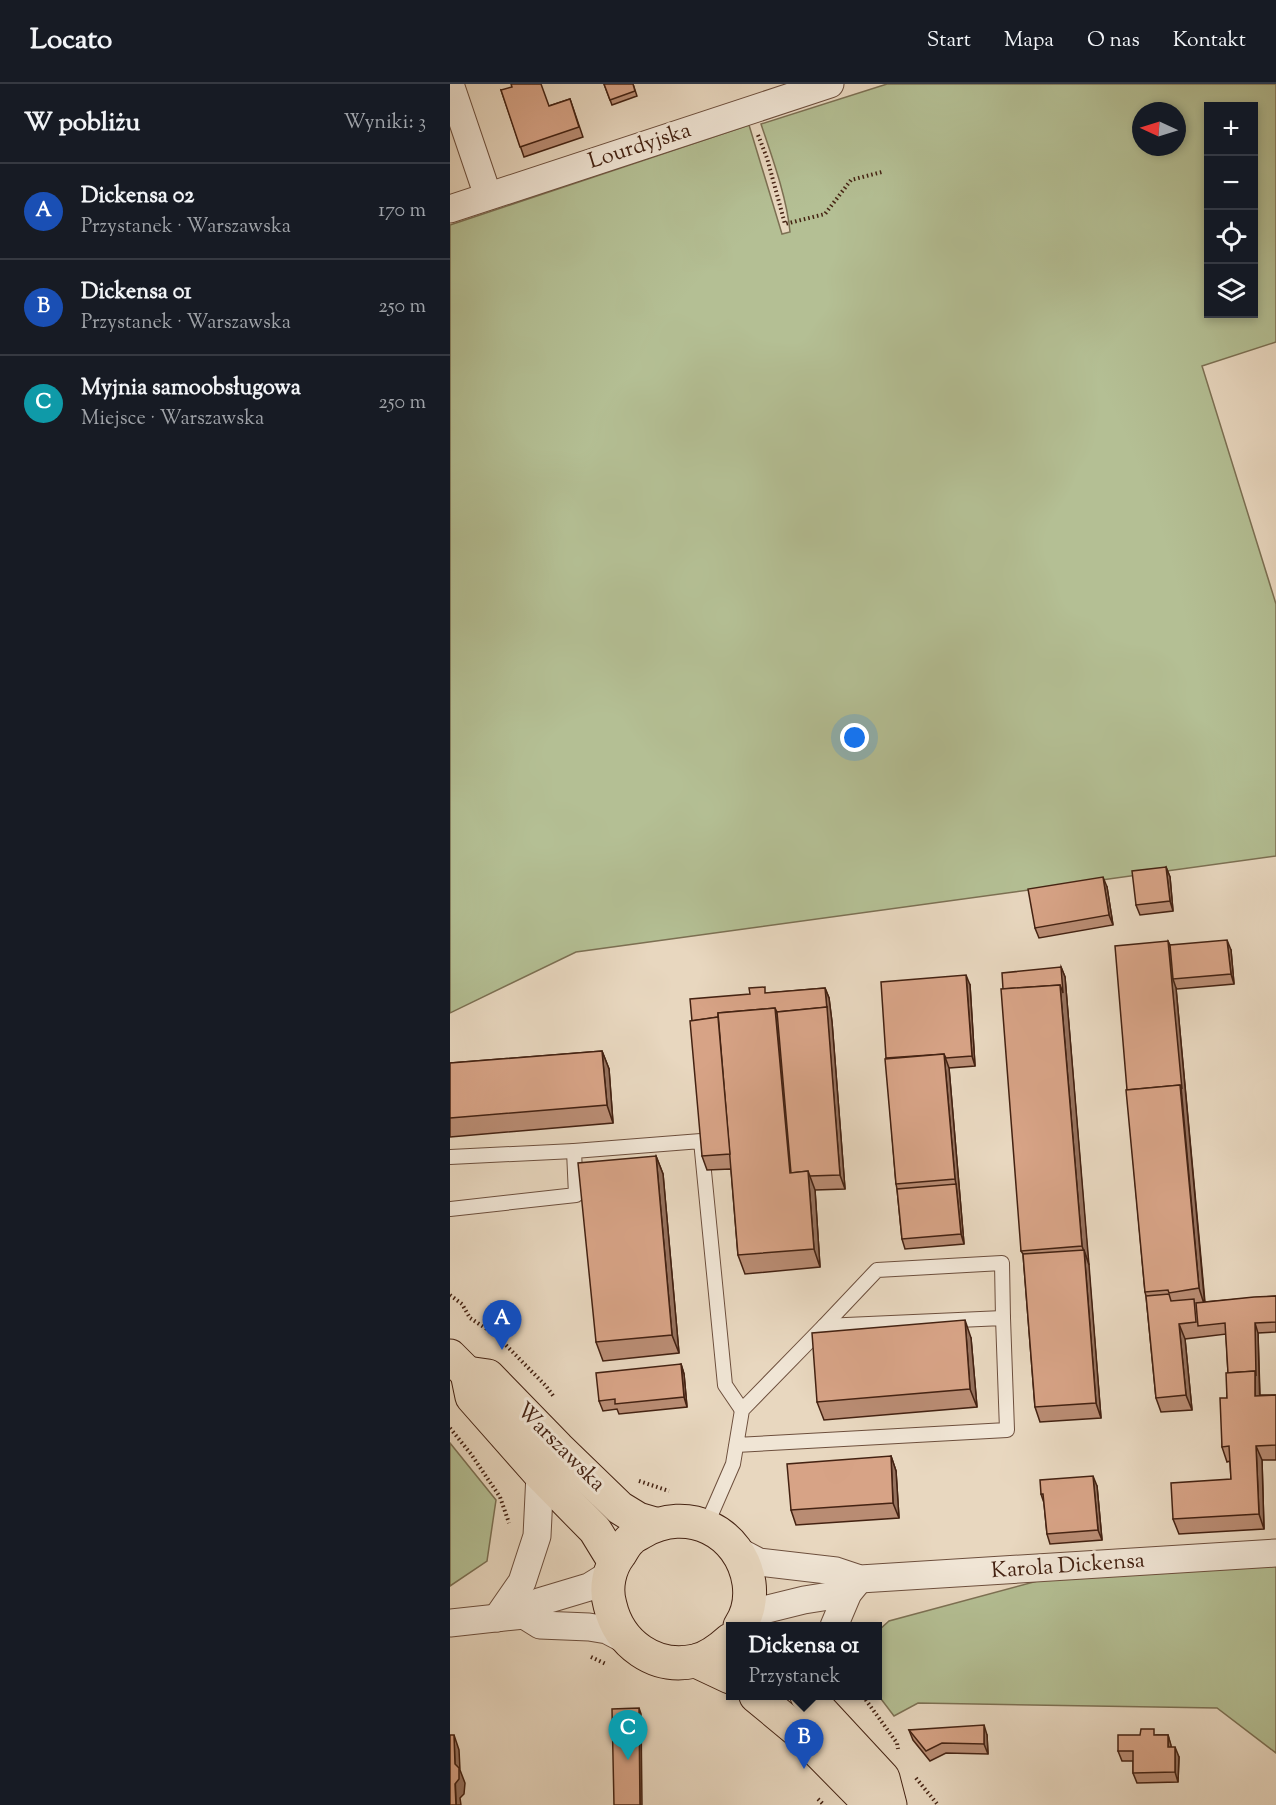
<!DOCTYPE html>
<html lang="pl">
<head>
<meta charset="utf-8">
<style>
	body { margin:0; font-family:"Sorts Mill Goudy",serif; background:#242831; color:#f1f3f6 }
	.controls { position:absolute; right:18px; top:18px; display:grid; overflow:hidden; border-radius:0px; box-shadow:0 3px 9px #0003 }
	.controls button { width:54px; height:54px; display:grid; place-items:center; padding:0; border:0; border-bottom:2px solid #363941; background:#171b24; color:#f1f3f6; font:30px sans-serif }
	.compass { position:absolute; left:682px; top:18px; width:54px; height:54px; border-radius:50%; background:#171b24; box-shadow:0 3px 9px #0003; rotate:274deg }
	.you { position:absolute; left:405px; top:654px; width:21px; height:21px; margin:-15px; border:4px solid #fff; border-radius:50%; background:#1a73e8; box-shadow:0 0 0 9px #1a73e833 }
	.badge { display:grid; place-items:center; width:39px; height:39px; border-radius:50%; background:#b45309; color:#fff; font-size:20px; font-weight:700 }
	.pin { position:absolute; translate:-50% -50px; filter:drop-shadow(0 2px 3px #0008) }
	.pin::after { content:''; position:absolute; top:32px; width:21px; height:18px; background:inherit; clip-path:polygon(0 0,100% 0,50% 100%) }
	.popup { position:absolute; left:276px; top:1538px; width:156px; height:78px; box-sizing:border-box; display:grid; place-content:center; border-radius:0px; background:#171b24; filter:drop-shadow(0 2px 4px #0005); font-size:20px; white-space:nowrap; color:#9ea1a6 }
	.popup b { font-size:22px; color:#f1f3f6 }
	.popup::after { content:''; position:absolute; left:50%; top:100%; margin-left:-12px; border:12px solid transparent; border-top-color:#171b24 }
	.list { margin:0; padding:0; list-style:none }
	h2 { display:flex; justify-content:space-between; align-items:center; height:78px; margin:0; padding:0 24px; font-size:26px }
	h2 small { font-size:20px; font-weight:400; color:#9ea1a6 }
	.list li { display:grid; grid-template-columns:39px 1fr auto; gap:18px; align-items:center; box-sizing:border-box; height:96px; padding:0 24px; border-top:2px solid #363941 }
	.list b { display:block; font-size:22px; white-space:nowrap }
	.list p { margin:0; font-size:20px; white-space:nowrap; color:#9ea1a6 }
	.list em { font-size:20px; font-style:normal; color:#9ea1a6 }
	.icon { flex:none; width:33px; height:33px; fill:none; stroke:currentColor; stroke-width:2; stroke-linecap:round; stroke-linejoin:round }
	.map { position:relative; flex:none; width:826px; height:1721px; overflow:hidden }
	header { display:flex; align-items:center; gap:36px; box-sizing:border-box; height:84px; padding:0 30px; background:#171b24; border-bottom:2px solid #363941 }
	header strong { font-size:28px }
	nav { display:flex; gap:33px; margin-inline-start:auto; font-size:21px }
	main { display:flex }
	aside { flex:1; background:#171b24 }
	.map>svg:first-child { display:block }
</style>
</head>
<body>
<header>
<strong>Locato</strong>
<nav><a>Start</a><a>Mapa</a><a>O nas</a><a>Kontakt</a></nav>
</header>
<main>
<aside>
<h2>W pobliżu<small>Wyniki: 3</small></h2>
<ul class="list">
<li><span class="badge" style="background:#1a4fb4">A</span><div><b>Dickensa 02</b><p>Przystanek · Warszawska</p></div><em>170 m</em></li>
<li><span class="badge" style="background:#1a4fb4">B</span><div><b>Dickensa 01</b><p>Przystanek · Warszawska</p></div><em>250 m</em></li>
<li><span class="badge" style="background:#0f9aa8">C</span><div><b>Myjnia samoobsługowa</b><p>Miejsce · Warszawska</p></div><em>250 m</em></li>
</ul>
</aside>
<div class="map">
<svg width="826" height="1721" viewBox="0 0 826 1721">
	<rect width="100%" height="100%" fill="#e8d7bf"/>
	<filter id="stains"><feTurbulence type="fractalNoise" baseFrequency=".00333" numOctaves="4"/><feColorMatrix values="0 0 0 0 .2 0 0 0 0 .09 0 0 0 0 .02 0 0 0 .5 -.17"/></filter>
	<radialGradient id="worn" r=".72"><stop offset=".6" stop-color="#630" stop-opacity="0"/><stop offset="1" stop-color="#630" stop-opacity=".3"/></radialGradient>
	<g fill="#b4bf94" stroke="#7c7053" stroke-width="1.5" fill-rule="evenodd">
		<path d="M 437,0 L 826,0 L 826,258 L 752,282 L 826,520 L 826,772 L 126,868 L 0,929 L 0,141 L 299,41 L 332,150 L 340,148 C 337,114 322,73 311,40 ZM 758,22 L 804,22 L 804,230 L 758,230 ZM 691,27 L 727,27 L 727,63 L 691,63 Z"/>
		<polygon points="0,1359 46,1416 37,1477 0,1502"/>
		<polygon points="826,1481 826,1669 767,1624 468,1619 444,1632 428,1611 428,1547 439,1537 595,1495"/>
	</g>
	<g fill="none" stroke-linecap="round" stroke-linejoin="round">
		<g stroke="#6d4f3d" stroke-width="16">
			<g id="lane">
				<polyline points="0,1073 124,1067"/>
				<polyline points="0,1125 126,1111 124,1067 251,1057 275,1301 292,1326"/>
				<polyline points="374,1242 427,1186 552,1179 553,1234"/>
				<polyline points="256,1442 283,1380 292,1326 374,1242 553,1234 557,1346 286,1361"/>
			</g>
		</g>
		<g stroke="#6d4f3d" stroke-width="29">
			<g id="street">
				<polyline points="0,0 38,112"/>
				<polyline points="0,125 380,0"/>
				<polyline points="288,1467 309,1478 386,1487 410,1495 826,1469"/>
				<polyline points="297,1530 354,1516 398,1509"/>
				<polyline points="74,1531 90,1541 139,1543 157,1546 176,1556"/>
				<polyline points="47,1534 72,1498 87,1452 90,1390"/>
				<polyline points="0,1539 74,1531 89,1518 139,1503 160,1490"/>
				<polyline points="384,1542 398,1509 407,1498"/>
			</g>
		</g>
		<g stroke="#442212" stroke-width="35">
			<g id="primary">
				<polyline points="0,1272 17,1289 22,1313 90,1390 145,1446 164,1477"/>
				<polyline points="17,1289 38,1292 108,1364 170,1424 188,1435 205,1440"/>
				<path d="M 280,1556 C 270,1565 259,1574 245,1577 C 205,1586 169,1560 160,1521 C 155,1504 159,1484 170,1470 C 173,1465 176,1459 181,1455 C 184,1452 189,1450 192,1448 C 237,1421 291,1447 299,1499 C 301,1514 298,1530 290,1542"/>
				<polyline points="246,1577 280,1593"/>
				<polyline points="306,1612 347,1646 412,1712 439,1721"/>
				<polyline points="357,1612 433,1694 440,1721"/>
			</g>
		</g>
		<g stroke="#442212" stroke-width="4" stroke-dasharray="1.5 3" stroke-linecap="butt">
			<polyline points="308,51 317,74 335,140 375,130 401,96 432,88"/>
			<polyline points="0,1211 12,1220 20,1234 46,1251 96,1302 104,1313"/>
			<polyline points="0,1344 21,1370 50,1413 59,1439"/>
			<polyline points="189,1397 219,1407"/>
			<polyline points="141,1573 156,1580"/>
			<polyline points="413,1612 447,1659 448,1665"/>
			<polyline points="466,1694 488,1721"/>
			<polyline points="368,1715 374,1721"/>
		</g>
		<use href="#lane" stroke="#f0e5d5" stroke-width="14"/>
		<use href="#street" stroke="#f0e5d5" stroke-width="27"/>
		<use href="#primary" stroke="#e8d7bf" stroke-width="33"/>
	</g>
	<g fill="#b98c73" stroke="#442212" stroke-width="1.5">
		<polygon points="154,0 183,0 187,12 162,21"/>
		<polygon points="51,6 99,22 120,15 133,53 74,73"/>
		<polygon points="716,783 720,793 723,827 690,831 686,821"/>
		<polygon points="657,803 663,841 589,854 585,844"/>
		<polygon points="718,857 720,861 781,866 784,900 727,905 726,904 755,1218 826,1212 826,1248 808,1249 810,1311 826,1311 826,1376 812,1376 814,1445 729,1450 723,1435 781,1395 780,1377 777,1378 772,1363 777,1314 778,1289 776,1250 735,1255 742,1326 711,1328 706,1314 696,1212 695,1208 677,1006"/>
		<polygon points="611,883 615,893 651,1334 590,1338 585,1323 573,1170 571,1167"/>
		<polygon points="520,901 525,982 499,984 514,1160 455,1165 452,1155 447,1105 446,1100 436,974"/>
		<polygon points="375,904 379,914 382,938 395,1105 365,1106 370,1183 295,1190 288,1171 281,1085 257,1086 252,1072 317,909"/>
		<polygon points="152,967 159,985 163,1039 0,1053 0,979"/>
		<polygon points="206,1072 213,1090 229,1269 153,1277 146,1258"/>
		<polygon points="521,1254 527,1323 374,1336 367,1318"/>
		<polygon points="231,1280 234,1290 237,1323 169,1330 167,1325 153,1327 149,1317"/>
		<polygon points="441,1372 446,1387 449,1434 346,1441 341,1426"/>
		<polygon points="647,1402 652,1456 600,1460 597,1450 594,1419 591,1410"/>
		<polygon points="459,1646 537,1651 538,1670 496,1669 480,1677 463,1656"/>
		<polygon points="706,1651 718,1651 721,1663 729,1673 728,1698 687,1699 683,1689 683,1677 672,1677 668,1667"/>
	</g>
	<g fill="#96725e" stroke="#442212" stroke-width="1.5">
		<polygon points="716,783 720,793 723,827 720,817"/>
		<polygon points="653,793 657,803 663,841 659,831"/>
		<polygon points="777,856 781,866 784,900 781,890"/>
		<polygon points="718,857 723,871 723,895 726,904 755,1223 749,1204"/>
		<polygon points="611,883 615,893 639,1181 632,1162 610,901"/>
		<polygon points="516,891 520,901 525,982 522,972"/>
		<polygon points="375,904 379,914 382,938 395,1105 390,1091"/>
		<polygon points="325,924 332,942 345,1093 340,1089"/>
		<polygon points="152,967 159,985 163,1039 157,1021"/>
		<polygon points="494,970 499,984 514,1160 511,1150 506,1100 505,1095"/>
		<polygon points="206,1072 213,1090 229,1269 222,1251"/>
		<polygon points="358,1087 365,1106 370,1183 364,1165"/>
		<polygon points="634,1166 639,1181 651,1334 646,1319"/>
		<polygon points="515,1236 521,1254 527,1323 520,1305"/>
		<polygon points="805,1239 808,1249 810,1326 805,1312"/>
		<polygon points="729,1240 735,1255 742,1326 736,1311"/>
		<polygon points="231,1280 234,1290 237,1323 234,1313"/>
		<polygon points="806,1362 812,1376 814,1445 809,1430"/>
		<polygon points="441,1372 446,1387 449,1434 443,1419"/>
		<polygon points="643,1392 647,1402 652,1456 648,1446"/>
		<polygon points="189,1624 191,1630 192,1721 190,1721"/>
		<polygon points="534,1641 537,1651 538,1670 534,1660"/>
		<polygon points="4,1651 9,1666 10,1686 15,1699 14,1710 10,1714 11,1721 6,1721"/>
		<polygon points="718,1651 721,1661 721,1673 718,1663"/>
		<polygon points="725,1663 729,1673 728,1698 725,1688"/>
	</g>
	<g fill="#d7a386" stroke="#442212" stroke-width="1.5">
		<polygon points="61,0 91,0 99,22 120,15 129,43 70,63 51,6 62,3"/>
		<polygon points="154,0 183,0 185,7 160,16"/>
		<polygon points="716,783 720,817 686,821 682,787"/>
		<polygon points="653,793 659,831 585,844 578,805"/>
		<polygon points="777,856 781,890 723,895 720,861"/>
		<polygon points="718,857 732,1005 730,1001 677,1006 665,862"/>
		<polygon points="611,883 613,909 610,901 553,905 552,889"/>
		<polygon points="516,891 522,972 496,974 494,970 436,974 431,898"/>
		<polygon points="610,901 632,1162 571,1167 551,905"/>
		<polygon points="315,903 315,909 375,904 377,925 377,923 327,928 325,924 268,929 268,933 242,937 240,915 300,910 299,904"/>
		<polygon points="377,923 390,1091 360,1092 358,1087 341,1089 327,928"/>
		<polygon points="325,924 340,1089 358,1087 364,1165 288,1171 268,929"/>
		<polygon points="268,933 280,1070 252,1072 240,937"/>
		<polygon points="152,967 157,1021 0,1034 0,979"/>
		<polygon points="494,970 505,1095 446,1100 435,975"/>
		<polygon points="730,1001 749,1204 719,1209 718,1206 695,1208 676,1006"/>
		<polygon points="206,1072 222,1251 146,1258 128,1079"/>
		<polygon points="506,1100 511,1150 452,1155 447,1105"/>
		<polygon points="634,1166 646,1319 585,1323 573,1170"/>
		<polygon points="719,1210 721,1217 744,1215 746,1238 729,1240 736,1311 706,1314 696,1212"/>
		<polygon points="826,1212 826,1238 805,1239 806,1292 805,1287 778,1289 775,1239 748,1242 746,1219 804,1213"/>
		<polygon points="515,1236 520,1305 367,1318 362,1249"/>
		<polygon points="231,1280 234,1313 165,1320 165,1315 149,1317 146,1289"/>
		<polygon points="805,1287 805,1312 826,1311 826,1361 806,1362 809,1430 723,1435 721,1399 781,1395 779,1362 772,1363 770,1314 777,1314 776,1289"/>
		<polygon points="441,1372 443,1419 341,1426 337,1380"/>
		<polygon points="643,1392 648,1446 597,1450 593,1410 591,1410 590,1396"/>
		<polygon points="189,1624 190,1721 164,1721 162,1625"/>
		<polygon points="534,1641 534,1660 492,1659 476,1667 459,1646"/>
		<polygon points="691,1645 704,1645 704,1651 718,1651 718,1663 725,1663 725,1688 683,1689 683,1667 668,1667 668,1651 690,1651"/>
		<polygon points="0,1651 4,1651 5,1680 9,1684 9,1695 5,1700 6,1721 0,1721"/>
	</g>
	<g text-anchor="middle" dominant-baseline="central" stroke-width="6" stroke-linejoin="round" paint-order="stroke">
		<g font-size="22" fill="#442212" stroke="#f0e5d5">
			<text transform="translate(190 63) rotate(-18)">Lourdyjska</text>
			<text transform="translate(110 1364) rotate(45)">Warszawska</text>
			<text transform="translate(618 1483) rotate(-4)">Karola Dickensa</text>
		</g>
	</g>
	<rect width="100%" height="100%" filter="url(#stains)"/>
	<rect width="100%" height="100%" fill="url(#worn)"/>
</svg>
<div class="controls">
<button>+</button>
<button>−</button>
<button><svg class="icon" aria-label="locate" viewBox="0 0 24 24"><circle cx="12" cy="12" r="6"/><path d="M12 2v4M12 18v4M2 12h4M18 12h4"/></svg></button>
<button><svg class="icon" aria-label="layers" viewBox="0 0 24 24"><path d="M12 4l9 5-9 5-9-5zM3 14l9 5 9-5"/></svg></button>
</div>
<svg class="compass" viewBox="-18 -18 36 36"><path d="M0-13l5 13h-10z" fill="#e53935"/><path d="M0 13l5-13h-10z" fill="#9ea1a6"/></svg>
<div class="you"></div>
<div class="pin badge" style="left:52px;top:1266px;background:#1a4fb4">A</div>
<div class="pin badge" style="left:354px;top:1685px;background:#1a4fb4">B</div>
<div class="popup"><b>Dickensa 01</b>Przystanek</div>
<div class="pin badge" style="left:178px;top:1676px;background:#0f9aa8">C</div>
</div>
</main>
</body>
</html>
